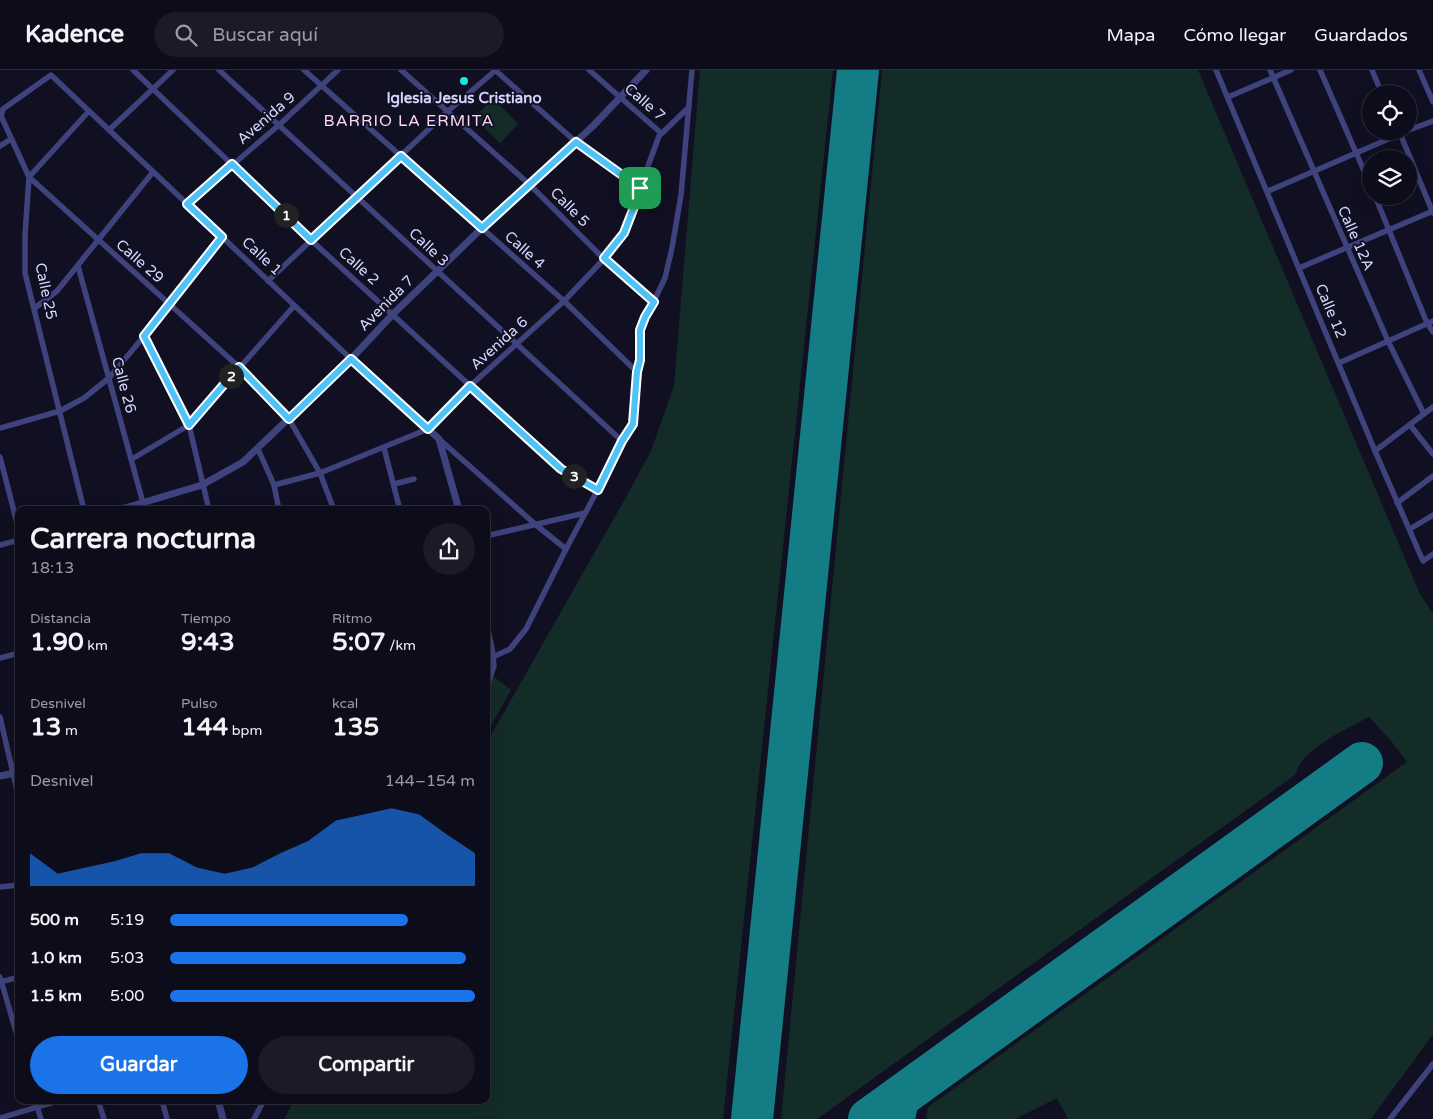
<!DOCTYPE html>
<html lang="es">
<meta charset="utf-8">
<style>
body{margin:0;font-family:"Varela Round",sans-serif;background:#1b1a27;color:#f1f3f6;height:100vh;display:flex;flex-direction:column;font-size:19px;white-space:nowrap}
*{box-sizing:border-box;margin:0}
p{font-size:16px;color:#9a9ba2}
.icon{flex:none;width:28px;height:28px;fill:none;stroke:currentColor;stroke-width:2;stroke-linecap:round;stroke-linejoin:round}
.map{position:relative;flex:1;overflow:hidden}
.panel{position:absolute;left:15px;top:436px;width:475px;height:598px;display:flex;flex-direction:column;background:#0d0c1a;border-radius:10px;box-shadow:0 5px 20px #0002,0 0 0 1px #2d2c39}
.panel>*{flex:none}
.fabs{position:absolute;left:1362px;top:15px;display:grid;gap:10px}
.fabs a{display:grid;place-items:center;width:55px;height:55px;border-radius:50%;background:#0d0c1a;box-shadow:0 5px 20px #0002,0 0 0 1px #2d2c39;font-size:25px}
.pin{position:absolute;display:grid;place-items:center;width:42px;height:42px;color:#fff;margin:-21px;border-radius:10px;box-shadow:0 2px 8px #0006}
.km{position:absolute;width:25px;height:25px;margin:-12px;border-radius:50%;background:#222;color:#fff;font-size:14px;line-height:25px;text-align:center}
.round{display:grid;place-items:center;flex:none;width:52px;height:52px;border-radius:26px;background:#1b1a27}
.summary{display:flex;align-items:center;justify-content:space-between;height:85px;padding:0 15px}
h1{font-size:28px;font-weight:800;line-height:38px}
.metrics{display:grid;grid-template-columns:repeat(3,1fr);gap:8px;height:85px;padding:5px 15px}
.metrics div{display:grid;align-content:center}
.metrics b{font-size:25px;font-weight:800}
.metrics small{font-size:14px;font-weight:400}
.metrics p{font-size:14px}
.chart{height:140px;padding:10px 15px}
.chart p{display:flex;justify-content:space-between}
.chart svg{width:100%;height:90px;margin-top:5px;fill:#1a73e8;opacity:.7}
.button{display:flex;gap:10px;margin-top:auto;padding:10px 15px}
.button a{flex:1;height:58px;border-radius:30px;background:#1a73e8;color:#fff;font-size:20px;font-weight:800;line-height:58px;text-align:center}
.button a+a{background:#1b1a27;color:#f1f3f6}
ul{padding:0 15px;list-style:none;font-size:16px}
li{display:grid;grid-template-columns:80px 60px 1fr;align-items:center;height:38px}
li i{height:12px;border-radius:6px;background:#1a73e8}
header{display:flex;align-items:center;gap:30px;box-sizing:border-box;height:70px;padding:0 25px;background:#0d0c1a;border-bottom:1px solid #2d2c39}
header strong{font-size:24px}
nav{display:flex;gap:28px;margin-inline-start:auto;font-size:18px}
.search{width:350px;height:45px;background:#1b1a27;display:flex;align-items:center;gap:12px;box-sizing:border-box;padding:0 18px;border-radius:28px;color:#9a9ba2;font-size:19px}
.map>svg:first-child{display:block}
</style>
<header>
<strong>Kadence</strong>
<div class="search"><svg class="icon" aria-label="search" viewBox="0 0 24 24"><circle cx="10" cy="10" r="6"/><path d="M15 15l6 6"/></svg>Buscar aquí</div>
<nav><a>Mapa</a><a>Cómo llegar</a><a>Guardados</a></nav>
</header>
<div class="map">
<svg width="1433" height="1049" viewBox="0 0 1433 1049">
<rect width="100%" height="100%" fill="#111022"/>
<g fill="#142c28">
<polygon points="700,0 833,0 723,1049 284,1049 294,1030 486,1030 486,674 625,429 651,381 674,316"/>
<path d="M882,0H1198L1420,524L1433,544V964L1371,1049H1068L1057,1028L1015,1049H926L928,1037L1407,692L1392,672L1369,647C1348,658 1318,672 1302,691C1299,695 1297,701 1295,705L817,1049H781Z"/>
<polygon points="493,28 518,54 500,73 474,48"/>
<polygon points="493,606 511,620 486,664 486,625"/>
</g>
<g fill="none" stroke-linecap="round" stroke-linejoin="round">
<g stroke="#137c84" stroke-width="18">
<path d="M884,1038C894,1037 900,1040 904,1049"/>
<polyline points="906,1049 913,1017"/>
</g>
<g stroke="#137c84" stroke-width="42">
<polyline points="752,1049 858,0"/>
<polyline points="869,1049 1362,693"/>
</g>
<g stroke="#3f437d" stroke-width="5.5">
<polyline points="133,0 311,170 561,399 598,420"/>
<polyline points="219,0 622,371"/>
<polyline points="304,0 564,231 637,302"/>
<polyline points="401,0 529,114 604,189 654,232"/>
<polyline points="495,0 576,72 640,118"/>
<polyline points="589,0 661,63"/>
<polyline points="1216,0 1375,381 1423,491 1433,484"/>
<polyline points="1270,0 1388,271 1424,344"/>
<polyline points="1320,0 1371,117"/>
<polyline points="1372,0 1382,24"/>
<polyline points="1419,0 1433,32"/>
<polyline points="1228,27 1291,0"/>
<polyline points="89,41 29,107 239,297 289,349 320,403 334,440"/>
<polyline points="109,60 173,0"/>
<polyline points="1409,60 1433,51"/>
<polyline points="1399,61 1433,143"/>
<polyline points="0,76 11,69"/>
<polyline points="1268,121 1407,61"/>
<polyline points="1375,126 1427,253 1433,262"/>
<polyline points="187,134 279,55 338,0"/>
<polyline points="78,196 145,440"/>
<polyline points="1299,198 1433,141"/>
<polyline points="268,211 448,41 496,0"/>
<polyline points="35,238 57,221 153,102"/>
<polyline points="144,266 189,355 209,440"/>
<polyline points="1339,293 1433,251"/>
<polyline points="1410,355 1433,384"/>
<polyline points="0,358 60,341 84,328 109,308 171,234 222,167"/>
<polyline points="439,369 536,455 566,479"/>
<polyline points="384,378 400,440"/>
<polyline points="258,379 274,415 279,440"/>
<polyline points="1375,381 1433,337"/>
<polyline points="0,387 19,461"/>
<polyline points="132,389 189,355 294,236"/>
<polyline points="394,414 414,409"/>
<polyline points="274,415 320,403 428,359 470,316 564,231 604,189 624,163 636,132 640,118 659,66 689,37"/>
<polyline points="1397,433 1433,406"/>
<polyline points="84,440 25,203 25,165 29,107 1,46 3,39 51,5 351,289"/>
<polyline points="1410,459 1433,445"/>
<polyline points="486,466 585,443"/>
<polyline points="0,475 19,470"/>
<polyline points="0,588 19,583"/>
<polyline points="486,620 494,596 493,587 510,579 526,559 566,479 633,354 637,302 640,290 640,260 665,208 672,178 681,125 692,0"/>
<polyline points="0,647 19,729"/>
<polyline points="0,817 19,815"/>
<polyline points="0,907 19,972"/>
<polyline points="0,912 19,907"/>
<polyline points="35,1030 41,1049"/>
<polyline points="98,1030 104,1049"/>
<polyline points="162,1030 167,1049"/>
<polyline points="0,1048 61,1030"/>
<polyline points="254,1049 264,1030"/>
<polyline points="1390,1049 1433,994"/>
</g>
<g stroke="#3f437d" stroke-width="7">
<polyline points="351,289 439,369 459,440"/>
<polyline points="118,440 202,415 243,392 351,289 393,244 482,158 593,56 646,0"/>
<polyline points="486,554 493,587 486,589"/>
<polyline points="0,706 19,702"/>
<polyline points="218,1030 223,1049"/>
</g>
</g>
<g fill="none" stroke-linecap="round" stroke-linejoin="round">
<g stroke="#fff" stroke-width="10">
<polygon id="route" points="576,72 640,118 636,132 624,163 604,188 654,232 645,247 640,260 640,290 637,302 633,354 622,371 598,420 561,399 470,316 428,359 351,289 289,349 239,297 189,355 144,266 222,167 187,134 232,94 311,170 401,86 482,158"/>
</g>
<use href="#route" stroke="#4fc3f7" stroke-width="6"/>
</g>
<circle fill="#15e7e7" stroke="#111022" stroke-width="2" cx="464" cy="11" r="5"/>
<g text-anchor="middle" dominant-baseline="central" stroke-width="4" stroke-linejoin="round" paint-order="stroke">
<g font-size="15" font-weight="bold" fill="#d6d5fb" stroke="#111022">
<text x="464" y="28">Iglesia Jesus Cristiano</text>
</g>
<g font-size="15" fill="#d6d5fb" stroke="#111022">
<text transform="translate(645 32) rotate(41)">Calle 7</text>
<text transform="translate(266 48) rotate(-41)">Avenida 9</text>
<text transform="translate(570 137) rotate(45)">Calle 5</text>
<text transform="translate(1356 168) rotate(66)">Calle 12A</text>
<text transform="translate(429 177) rotate(43)">Calle 3</text>
<text transform="translate(525 180) rotate(42)">Calle 4</text>
<text transform="translate(262 186) rotate(43)">Calle 1</text>
<text transform="translate(140 191) rotate(41)">Calle 29</text>
<text transform="translate(359 196) rotate(42)">Calle 2</text>
<text transform="translate(46 221) rotate(78)">Calle 25</text>
<text transform="translate(386 233) rotate(-45)">Avenida 7</text>
<text transform="translate(1331 241) rotate(67)">Calle 12</text>
<text transform="translate(499 273) rotate(-42)">Avenida 6</text>
<text transform="translate(124 315) rotate(75)">Calle 26</text>
</g>
<g font-size="16" letter-spacing="1" fill="#fbd7f2" stroke="#111022">
<text x="409" y="51">BARRIO LA ERMITA</text>
</g>
</g>
</svg>
<div class="fabs">
<a><svg class="icon" aria-label="locate" viewBox="0 0 24 24"><circle cx="12" cy="12" r="6"/><path d="M12 2v4M12 18v4M2 12h4M18 12h4"/></svg></a>
<a><svg class="icon" aria-label="layers" viewBox="0 0 24 24"><path d="M12 4l9 5-9 5-9-5zM3 14l9 5 9-5"/></svg></a>
</div>
<div class="pin" style="left:640px;top:118px;background:#1e9e55"><svg class="icon" aria-label="arrive" viewBox="0 0 24 24"><path d="M6 21V4h12l-3 4 3 4H6"/></svg></div>
<b class="km" style="left:286px;top:145px">1</b>
<b class="km" style="left:231px;top:306px">2</b>
<b class="km" style="left:574px;top:406px">3</b>
<section class="panel">
<div class="summary"><div><h1>Carrera nocturna</h1><p>18:13</p></div><a class="round"><svg class="icon" aria-label="share" viewBox="0 0 24 24"><path d="M12 15V3M7 8l5-5 5 5M5 13v7h14v-7"/></svg></a></div>
<div class="metrics">
<div><p>Distancia</p><b>1.90<small> km</small></b></div>
<div><p>Tiempo</p><b>9:43</b></div>
<div><p>Ritmo</p><b>5:07<small> /km</small></b></div>
</div>
<div class="metrics">
<div><p>Desnivel</p><b>13<small> m</small></b></div>
<div><p>Pulso</p><b>144<small> bpm</small></b></div>
<div><p>kcal</p><b>135</b></div>
</div>
<div class="chart"><p><span>Desnivel</span>144–154 m</p>
<svg viewBox="0 0 160 44" preserveAspectRatio="none"><path d="M0 44V28L10 38L20 35L30 32L40 28L50 28L60 35L70 38L80 35L90 28L100 22L110 12L120 9L130 6L140 9L150 19L160 28V44z"/></svg>
</div>
<ul>
<li><b>500 m</b>5:19<i style="width:78%"></i></li>
<li><b>1.0 km</b>5:03<i style="width:97%"></i></li>
<li><b>1.5 km</b>5:00<i style="width:100%"></i></li>
</ul>
<div class="button"><a>Guardar</a><a>Compartir</a></div>
</section>
</div>
